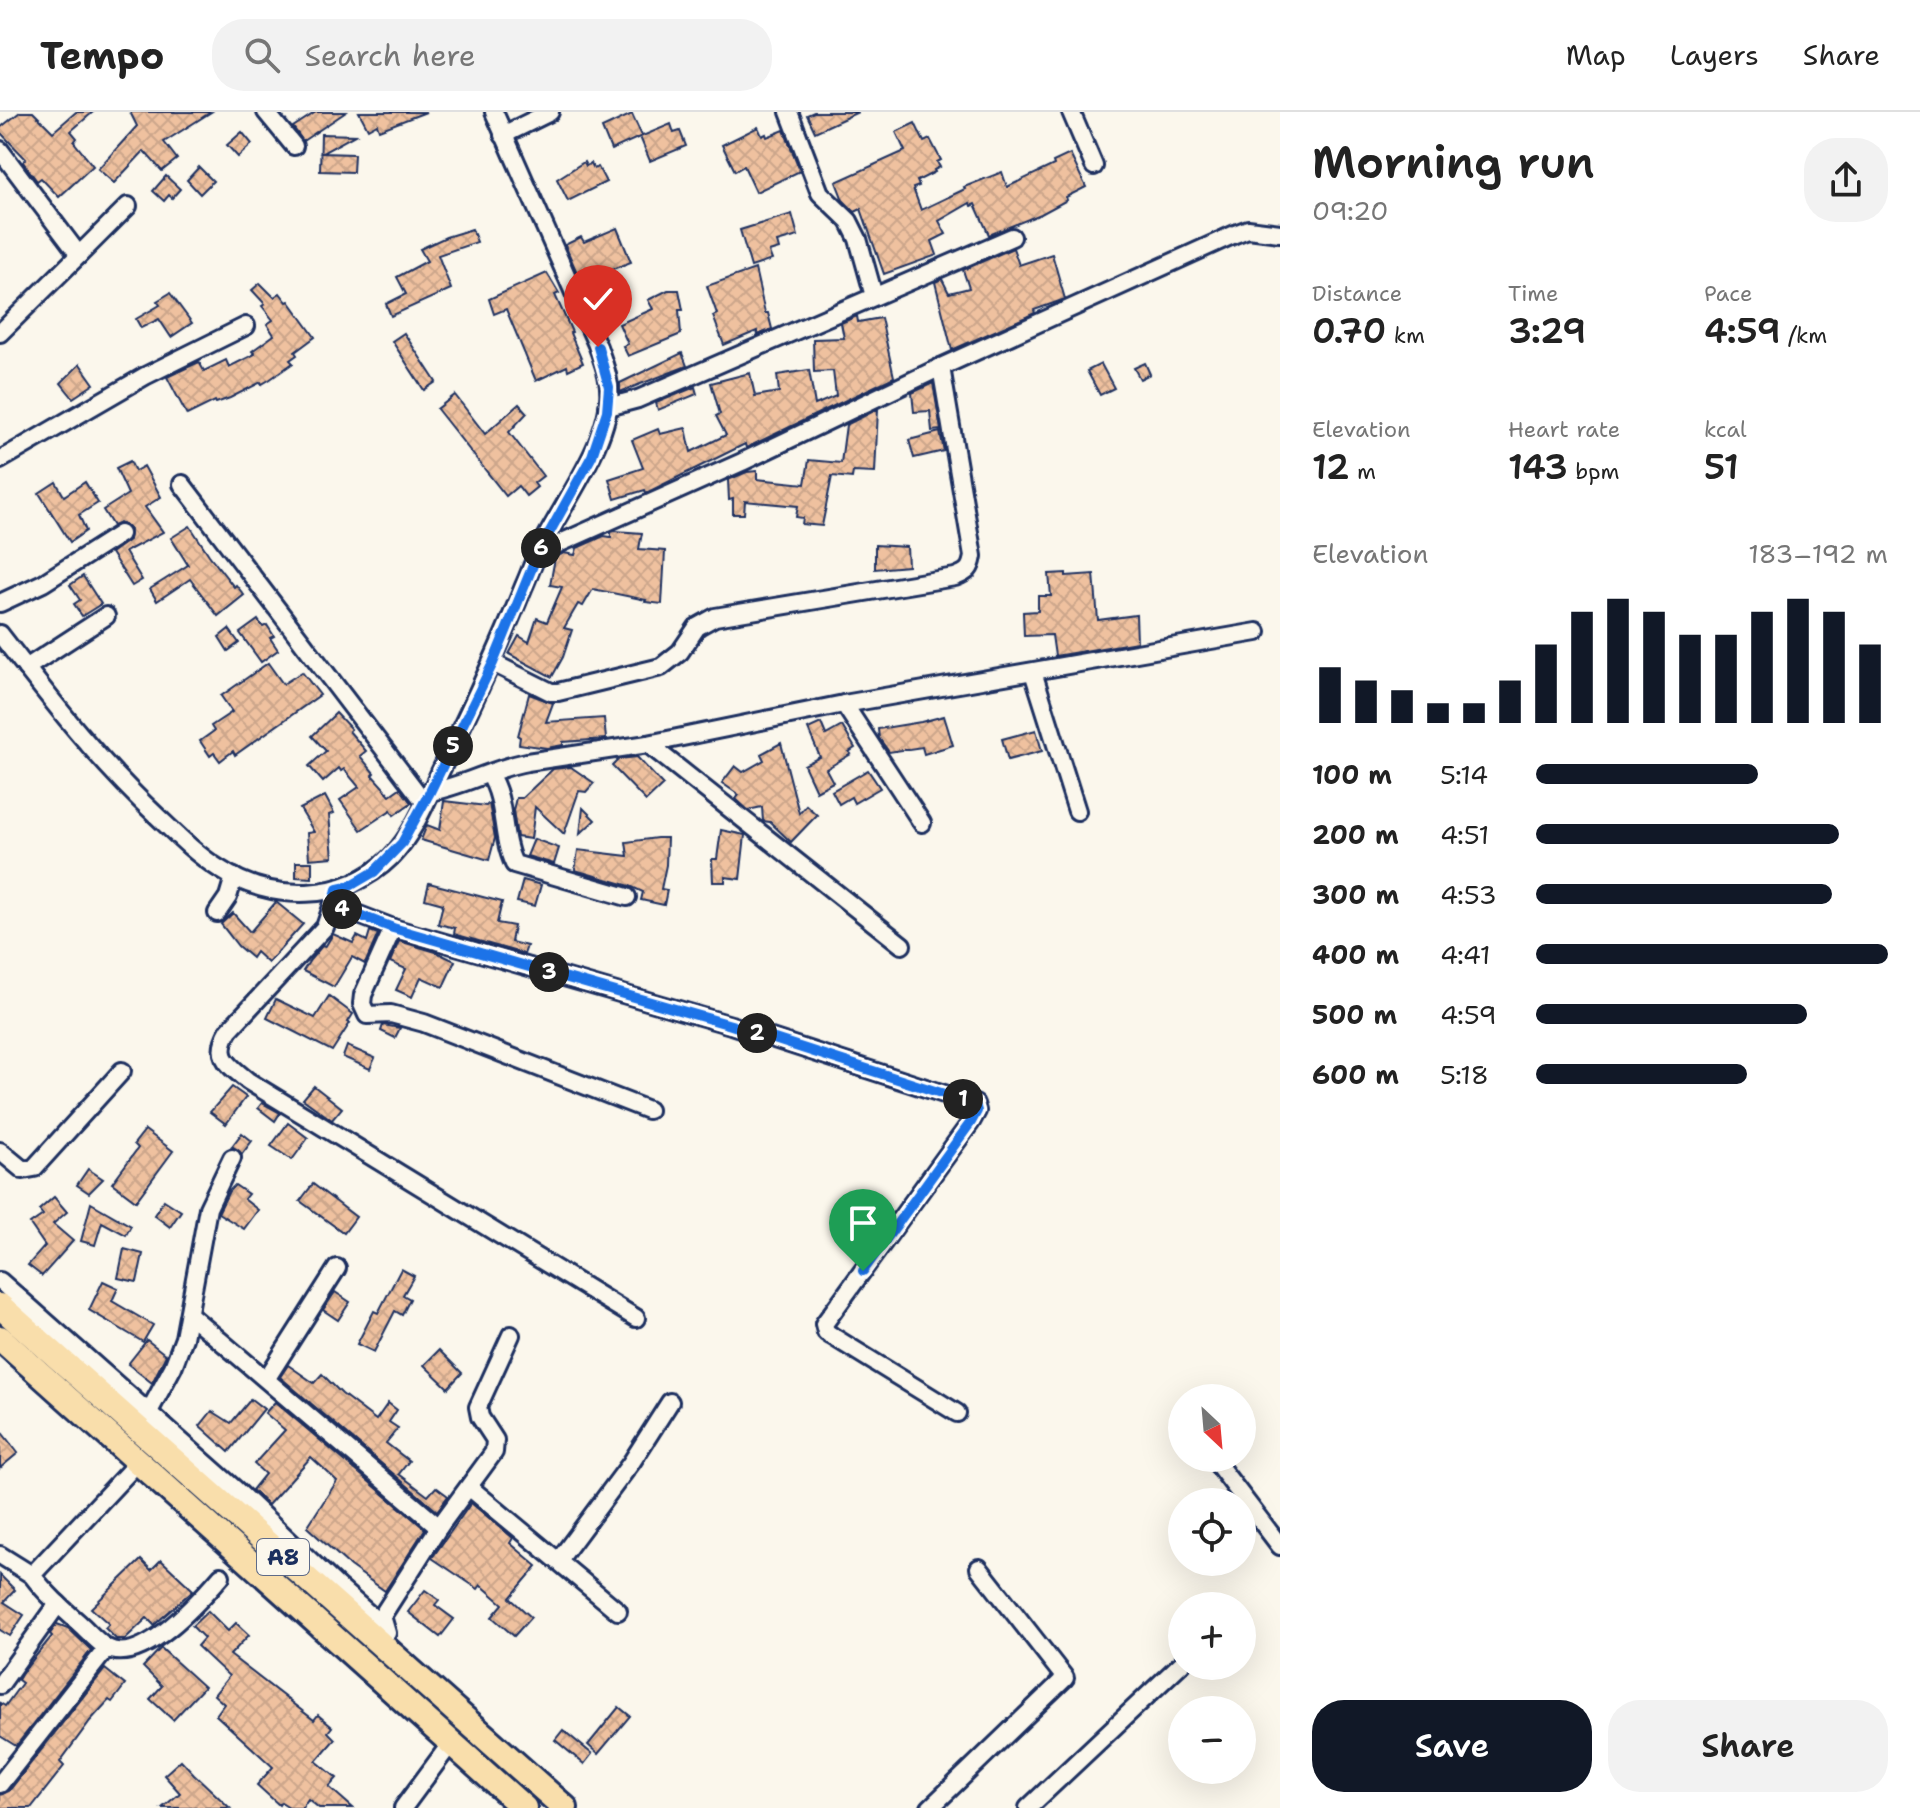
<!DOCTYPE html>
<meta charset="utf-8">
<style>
body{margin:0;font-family:"Shantell Sans",sans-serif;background:#f2f2f2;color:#222;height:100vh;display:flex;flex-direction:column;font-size:30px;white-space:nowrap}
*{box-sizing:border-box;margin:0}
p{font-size:26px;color:#767676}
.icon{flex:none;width:44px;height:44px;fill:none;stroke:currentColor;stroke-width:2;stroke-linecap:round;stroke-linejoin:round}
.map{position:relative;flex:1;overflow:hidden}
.drawer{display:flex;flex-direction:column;background:#fff;width:640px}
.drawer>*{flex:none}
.needle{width:52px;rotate:154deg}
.tools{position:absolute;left:1168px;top:1272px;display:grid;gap:16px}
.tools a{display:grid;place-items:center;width:88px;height:88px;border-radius:50%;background:#fff;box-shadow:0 8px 32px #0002;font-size:40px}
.pin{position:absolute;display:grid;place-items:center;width:68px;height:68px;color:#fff;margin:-82px -34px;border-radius:50% 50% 50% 0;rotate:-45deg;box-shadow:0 0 8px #0007}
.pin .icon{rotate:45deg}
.km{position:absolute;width:40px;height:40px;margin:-20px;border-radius:50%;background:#222;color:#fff;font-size:22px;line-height:40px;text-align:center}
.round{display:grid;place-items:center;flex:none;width:84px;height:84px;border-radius:32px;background:#f2f2f2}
.headline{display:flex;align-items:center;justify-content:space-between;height:136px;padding:0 32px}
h1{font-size:44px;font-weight:600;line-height:60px}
.metrics{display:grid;grid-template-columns:repeat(3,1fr);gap:12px;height:136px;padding:8px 32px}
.metrics div{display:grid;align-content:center}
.metrics b{font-size:34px;font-weight:600}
.metrics small{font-size:22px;font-weight:400}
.metrics p{font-size:22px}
.chart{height:224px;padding:16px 32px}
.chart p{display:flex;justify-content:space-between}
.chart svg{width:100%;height:144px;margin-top:8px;stroke:#111827;stroke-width:6}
.primary-button{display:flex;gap:16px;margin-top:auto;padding:16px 32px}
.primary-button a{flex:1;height:92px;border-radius:32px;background:#111827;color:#fff;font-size:32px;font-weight:600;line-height:92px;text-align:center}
.primary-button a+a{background:#f2f2f2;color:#222}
ul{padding:0 32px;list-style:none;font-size:26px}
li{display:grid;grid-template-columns:128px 96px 1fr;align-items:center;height:60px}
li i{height:20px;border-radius:10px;background:#111827}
header{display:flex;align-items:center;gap:48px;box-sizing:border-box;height:112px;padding:0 40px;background:#fff;border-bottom:2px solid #e0e0e0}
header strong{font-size:38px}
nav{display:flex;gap:44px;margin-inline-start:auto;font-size:28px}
.search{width:560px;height:72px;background:#f2f2f2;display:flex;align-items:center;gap:20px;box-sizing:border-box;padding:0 28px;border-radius:32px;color:#767676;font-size:30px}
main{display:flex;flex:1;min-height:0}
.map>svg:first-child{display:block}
</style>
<header>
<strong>Tempo</strong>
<div class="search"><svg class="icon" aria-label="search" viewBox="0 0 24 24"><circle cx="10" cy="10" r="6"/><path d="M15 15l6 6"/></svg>Search here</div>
<nav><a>Map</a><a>Layers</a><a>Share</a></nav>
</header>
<main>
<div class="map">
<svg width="1280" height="1696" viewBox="0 0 1280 1696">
<defs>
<pattern id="building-cross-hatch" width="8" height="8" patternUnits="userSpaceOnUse" patternTransform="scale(2)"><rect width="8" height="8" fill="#efc19f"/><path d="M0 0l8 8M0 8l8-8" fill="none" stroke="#cca68b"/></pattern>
</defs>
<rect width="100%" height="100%" fill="#fbf7ec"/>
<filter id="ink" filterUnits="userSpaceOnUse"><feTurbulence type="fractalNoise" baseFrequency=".0125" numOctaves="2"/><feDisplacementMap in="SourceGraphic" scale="16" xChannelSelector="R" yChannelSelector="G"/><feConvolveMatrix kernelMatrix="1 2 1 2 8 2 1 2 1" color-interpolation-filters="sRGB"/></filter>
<g filter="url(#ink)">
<g fill="url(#building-cross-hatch)" stroke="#1b2f5e" stroke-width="2">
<polygon points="20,0 33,0 53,20 76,0 93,0 71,19 77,26 74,30 93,54 59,85 41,66 37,69 23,50 26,47 0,20 0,16"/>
<polygon points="130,0 211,0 164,30 177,47 162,59 144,39 114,71 98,57 137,14"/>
<polygon points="316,0 346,0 303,29 293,15"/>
<polygon points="359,0 426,0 379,18 377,12 368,17"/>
<polygon points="814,0 858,0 815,20 807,3"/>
<polygon points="632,2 642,24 611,38 602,16"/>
<polygon points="915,11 924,30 930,27 941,48 937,50 940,55 934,58 935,60 917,69 919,74 913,76 921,98 965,77 964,75 1002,60 1007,75 1054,53 1053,50 1070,42 1086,75 1066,85 1067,88 1041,102 989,123 975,92 971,94 970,91 939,109 946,122 932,129 937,143 884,162 861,97 855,100 843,88 836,70 905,39 896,20"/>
<polygon points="671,12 674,21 680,19 686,34 650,49 640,25"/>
<polygon points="758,15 762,24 766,22 767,25 784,18 800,59 756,80 744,54 735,59 722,33"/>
<polygon points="242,20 252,32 238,45 227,33"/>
<polygon points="321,22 355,23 322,41 354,42 353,60 320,59"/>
<polygon points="584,50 586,54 591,51 594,57 598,55 606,70 568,89 557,67"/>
<polygon points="199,55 213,69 200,82 187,68"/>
<polygon points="166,64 180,77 172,86 169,83 164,89 153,79"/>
<polygon points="792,102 798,124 777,130 779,137 769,140 772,148 751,155 740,118"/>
<polygon points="617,116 631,150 600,162 608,176 605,181 607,185 591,193 565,133 581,125 584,130"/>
<polygon points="472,117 477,130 438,143 451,177 391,204 386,192 406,182 397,165 427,149 420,137 446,125"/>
<polygon points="1013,136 1019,153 1052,142 1065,187 1034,198 1035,201 952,238 935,170 942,167 949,181 969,176 963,158"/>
<polygon points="755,157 765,201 768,201 772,217 758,223 757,219 724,233 713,204 717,202 707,174"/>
<polygon points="547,161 559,181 555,183 572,220 570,221 583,251 568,258 567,254 536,269 506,197 494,202 489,187"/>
<polygon points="260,171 274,185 280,181 287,190 289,189 315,225 295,240 297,243 290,248 293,251 269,268 262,272 261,270 230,286 216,291 215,289 187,303 167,265 199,250 204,259 226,248 229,255 255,242 252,239 274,223 267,212 273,208 262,194 265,192 252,178"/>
<polygon points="668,178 679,178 683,198 679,198 681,222 628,244 623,234 628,232 619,212 653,197 648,188"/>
<polygon points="170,181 192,211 171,225 159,207 141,216 136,207 160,193 157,189"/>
<polygon points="857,204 858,210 881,206 894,265 746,336 745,332 646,381 645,378 615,387 609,367 643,356 632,328 658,317 660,322 686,316 691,340 726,323 716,304 720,302 711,271 750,261 755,284 779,280 777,263 809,258 815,293 836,284 833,259 814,260 813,227 844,226 841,211"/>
<polygon points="404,221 436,270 424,278 392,229"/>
<polygon points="682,241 687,254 620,280 620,271"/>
<polygon points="1145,251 1150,262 1140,267 1134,256"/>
<polygon points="80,252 94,272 73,286 61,271"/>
<polygon points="1101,252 1114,276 1100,283 1087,259"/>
<polygon points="933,271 941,318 932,319 930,299 914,300 912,281"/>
<polygon points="695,275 697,282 658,298 656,291"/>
<polygon points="455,283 485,322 519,292 527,301 509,320 543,364 534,371 537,375 526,384 518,374 506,384 437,297"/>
<polygon points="878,297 875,361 853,360 852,366 832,364 822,414 802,412 803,406 796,405 798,394 745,389 744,402 733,402 733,387 729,388 728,368 747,360 757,359 757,367 805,372 809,348 841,351 846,313"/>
<polygon points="940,320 944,339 914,346 909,328"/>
<polygon points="130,349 135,359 144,354 161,385 145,395 163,420 125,440 142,468 132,474 111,441 129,428 130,417 120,411 113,414 103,398 128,382 116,356"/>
<polygon points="56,370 64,384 85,370 98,391 79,403 86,419 70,430 39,381"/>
<polygon points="190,414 209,443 234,475 236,473 244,483 218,504 190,467 157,489 150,477 188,453 171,426"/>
<polygon points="615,419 642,421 639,437 665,439 662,492 645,490 646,488 593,477 583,494 578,492 564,516 572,518 563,545 552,565 509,542 519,524 529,530 537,506 547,510 562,475 550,473 555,446 564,441 575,443 577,436 604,424 611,425 611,420"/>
<polygon points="875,433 907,435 908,454 875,457"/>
<polygon points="1066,461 1066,464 1094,462 1098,508 1136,503 1137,530 1055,544 1052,523 1024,524 1023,500 1038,499 1038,484 1051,484 1049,462"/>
<polygon points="83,464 101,492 82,504 74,492 80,488 70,473"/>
<polygon points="258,508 263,515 267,513 274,524 270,526 278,538 261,550 240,521"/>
<polygon points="229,517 239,531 228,539 219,525"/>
<polygon points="268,551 283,572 302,560 320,583 235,643 233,639 220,649 214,641 210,644 200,629 214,619 211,614 232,600 221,584"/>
<polygon points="529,582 553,591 546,610 604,606 606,627 563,630 563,633 547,636 519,632 520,625 518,624"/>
<polygon points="336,601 351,617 349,619 366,639 360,644 374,661 372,663 390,683 400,676 411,691 394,703 391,698 361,718 340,688 359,675 344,657 341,659 339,656 323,670 309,654 326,639 312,624"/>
<polygon points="944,604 953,633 924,642 922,635 889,640 879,626 878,617 921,610"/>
<polygon points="821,611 826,623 842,614 855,636 849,640 851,642 826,657 833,670 816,679 804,653 820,645 808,617"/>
<polygon points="1036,618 1042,639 1008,648 1002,627"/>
<polygon points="781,631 799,701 806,693 817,703 791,730 770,710 763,709 762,695 748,698 736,687 739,683 722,671 735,654 743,660 764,648 761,642"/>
<polygon points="637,645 663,673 646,689 612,654 619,647"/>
<polygon points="571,655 594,671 586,680 579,679 564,722 535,695 531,727 517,725 513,698 516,686 522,686 553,657"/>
<polygon points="868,658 880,676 854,691 851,685 839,692 832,679"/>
<polygon points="325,684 334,701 329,703 333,745 309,747 307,721 314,720 300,697"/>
<polygon points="444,689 486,694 489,691 495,726 489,748 421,728 427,713 440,718"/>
<polygon points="583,696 595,708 580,722"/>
<polygon points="721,718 745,723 740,767 725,765 725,770 713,770 712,747 717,747"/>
<polygon points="657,726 667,726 666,753 661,777 667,778 664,793 641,788 643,780 630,774 575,758 578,738 628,744 626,730"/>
<polygon points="534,727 559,736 554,752 527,744"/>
<polygon points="296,750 312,750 312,766 296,765"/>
<polygon points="523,768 541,773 535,794 517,790"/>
<polygon points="429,771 502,790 497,811 514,814 511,830 527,834 524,842 454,822 455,816 438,812 443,792 425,787"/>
<polygon points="276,790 303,812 268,851 256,840 252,846 238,834 221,812 233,801 250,820"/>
<polygon points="370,819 378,822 365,852 352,845 334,875 303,859 310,848 322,834 325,835 333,822 353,831 357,824 367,829"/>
<polygon points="399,829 436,840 455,849 443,875 421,865 412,885 396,878 406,857 390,850"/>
<polygon points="329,884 353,902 348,910 350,911 332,939 267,906 276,887 315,906"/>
<polygon points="383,913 400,916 395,926 381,919"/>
<polygon points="347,934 375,946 370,957 343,945"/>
<polygon points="314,974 342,996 332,1008 303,987"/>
<polygon points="232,975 246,985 226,1012 210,1000"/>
<polygon points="262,991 280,1001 275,1009 258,996"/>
<polygon points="288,1011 308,1026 292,1048 271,1034"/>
<polygon points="145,1018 173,1039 136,1089 112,1071 138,1036 134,1032"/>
<polygon points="242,1021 252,1029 242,1042 232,1034"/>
<polygon points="88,1057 103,1067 89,1081 77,1073"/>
<polygon points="313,1072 356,1105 344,1121 300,1089"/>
<polygon points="235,1073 248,1082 244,1087 258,1098 244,1117 218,1101 229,1079"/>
<polygon points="54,1085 67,1100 53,1112 73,1129 42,1164 28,1153 45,1134 30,1112 43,1103 39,1098"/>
<polygon points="164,1088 181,1099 170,1115 154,1103"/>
<polygon points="91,1091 131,1114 126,1123 102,1110 95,1133 81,1129"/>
<polygon points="124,1137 143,1142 137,1170 118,1166"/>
<polygon points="401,1157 414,1164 403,1183 410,1187 402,1203 395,1199 374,1240 357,1232 374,1199 378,1201"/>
<polygon points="103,1169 118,1176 112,1189 153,1213 143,1230 89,1198"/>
<polygon points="335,1180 350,1190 338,1208 323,1198"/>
<polygon points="147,1228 166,1243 152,1271 128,1252"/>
<polygon points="439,1238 462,1261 448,1276 424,1253"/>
<polygon points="288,1253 314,1271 322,1262 342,1282 376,1308 388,1291 397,1298 389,1310 398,1316 386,1331 409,1349 399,1362 428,1384 436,1375 448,1384 437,1399 280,1265"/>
<polygon points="251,1287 264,1297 229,1340 200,1314 212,1299 231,1311"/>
<polygon points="275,1290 425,1417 385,1479 350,1454 307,1415 337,1369 311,1345 268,1393 252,1378 265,1362 254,1352 285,1318 265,1301"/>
<polygon points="0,1318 18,1341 0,1356"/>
<polygon points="471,1391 513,1426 510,1431 537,1454 510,1486 531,1505 514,1524 492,1505 503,1492 481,1473 478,1477 432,1446"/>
<polygon points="141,1448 151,1458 161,1448 193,1478 154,1513 147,1506 125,1527 116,1527 105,1516 109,1512 91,1496"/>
<polygon points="0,1463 15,1478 4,1490 24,1503 10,1524 0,1518"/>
<polygon points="425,1478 439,1488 435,1493 454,1507 440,1525 408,1500"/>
<polygon points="208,1499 228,1519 236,1511 249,1523 230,1543 314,1608 318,1603 332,1615 328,1620 335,1627 316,1649 337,1666 329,1675 353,1696 319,1696 308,1687 302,1696 291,1696 281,1690 279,1693 257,1673 273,1655 216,1603 224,1592 214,1583 229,1564 197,1534 204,1526 192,1514"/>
<polygon points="57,1512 68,1516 91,1538 16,1634 0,1624 0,1591 5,1594 22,1571 18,1568 22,1561 52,1524 50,1522"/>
<polygon points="161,1536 204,1575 173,1608 150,1587 162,1574 143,1555"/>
<polygon points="105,1557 125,1573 112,1590 109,1588 90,1609 60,1650 64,1654 31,1696 0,1696 0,1683 9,1679"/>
<polygon points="619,1595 630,1604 598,1642 588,1633"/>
<polygon points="563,1618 592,1642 584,1652 555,1628"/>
<polygon points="181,1648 194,1662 230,1696 162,1696 180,1681 164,1663"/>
</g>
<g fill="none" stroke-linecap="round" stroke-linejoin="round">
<g stroke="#1b2f5e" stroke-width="22">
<g id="minor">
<polyline points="266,0 294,34"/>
<polyline points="789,0 820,81 849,109 858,127 874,184"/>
<polyline points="1071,0 1094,54"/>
<polyline points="503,23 550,0"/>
<polyline points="0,38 79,143 0,221"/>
<polyline points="79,143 128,94"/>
<polyline points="608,295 638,287 1012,125"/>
<polyline points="0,348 145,264 246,214"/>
<polyline points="182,372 425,691"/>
<polyline points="538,441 742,350 941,255 1235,122 1248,117 1280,121"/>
<polyline points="0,491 43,471 120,422"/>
<path d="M0,522C52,589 96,647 158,705C177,723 196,742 218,756C271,791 345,791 391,745C414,722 428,685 442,656C471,596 499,536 524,474C529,463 533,451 538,441C559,397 606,336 609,288C611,269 604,252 598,235L494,0"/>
<path d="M493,551L551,580H558L661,555L680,540L697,515L715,505L955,465C968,460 971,457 973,444L941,255"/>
<polyline points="26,556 106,504"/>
<polyline points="1033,560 1077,699"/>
<polyline points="844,592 922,711"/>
<polyline points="648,632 902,833"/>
<path d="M489,662C507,689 500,723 514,752L627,785"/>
<path d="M430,680C464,674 493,656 527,650L648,632L844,592L1257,520"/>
<path d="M335,786L325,815L229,918C213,945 229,953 248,969L636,1206"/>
<polyline points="333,793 393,816 731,913 975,992 977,999 971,1010 824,1212 826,1220 832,1224 957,1301"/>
<polyline points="217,801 228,785 234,765"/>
<polyline points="393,816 363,883 362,892 367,903 391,902 424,911 648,998"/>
<polyline points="0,1039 23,1058 34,1056 122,959"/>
<polyline points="0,1169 236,1378 336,1473 385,1516"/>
<polyline points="189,1202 439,1415"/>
<polyline points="267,1266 337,1156"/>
<polyline points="143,1311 173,1255 184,1226 208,1096 232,1046"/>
<polyline points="1213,1346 1280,1434"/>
<path d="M138,1350L32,1463C45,1481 62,1496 79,1511C88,1519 97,1530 107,1536C142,1555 201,1487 221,1464"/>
<polyline points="469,1375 618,1499"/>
<polyline points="0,1443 32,1463"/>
<polyline points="559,1448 631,1351 670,1290"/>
<polyline points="387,1521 382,1504 439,1415 494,1340 495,1328 480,1305 478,1295 511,1223"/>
<polyline points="0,1573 58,1492"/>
<polyline points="0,1672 107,1536"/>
<polyline points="403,1696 451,1631"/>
<polyline points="930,1696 1065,1566 979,1456"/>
<polyline points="1028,1696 1182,1551"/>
</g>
</g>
<g stroke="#1b2f5e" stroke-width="30">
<g id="highway">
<polyline points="0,1194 565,1696"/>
<polyline points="0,1226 524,1696"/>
</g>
</g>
<use href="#minor" stroke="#fbf7ec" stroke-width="16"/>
<use href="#highway" stroke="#f9deab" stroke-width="24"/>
</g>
</g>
<g fill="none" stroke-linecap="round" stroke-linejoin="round" filter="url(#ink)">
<g stroke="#fff" stroke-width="16">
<polyline id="route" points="598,235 609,275 607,299 592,344 538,441 493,551 430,680 402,731 374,760 350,774 337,777 333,793 393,816 731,913 975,992 977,999 971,1010 863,1159"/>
</g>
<use href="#route" stroke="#1a73e8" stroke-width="10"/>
</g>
<g text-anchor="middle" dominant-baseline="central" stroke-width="8" stroke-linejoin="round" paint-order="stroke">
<rect fill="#fbf7ec" stroke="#5e6b89" stroke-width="2" x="257" y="1427" width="52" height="36" rx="6"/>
<g font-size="22" font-weight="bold" fill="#1b2f5e">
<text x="283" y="1445">A8</text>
</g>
</g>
</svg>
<div class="tools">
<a><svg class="needle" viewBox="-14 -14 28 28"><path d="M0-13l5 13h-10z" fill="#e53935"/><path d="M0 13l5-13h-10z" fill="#767676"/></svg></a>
<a><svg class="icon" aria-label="locate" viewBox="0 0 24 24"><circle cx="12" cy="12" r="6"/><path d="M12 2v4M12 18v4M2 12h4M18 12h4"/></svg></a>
<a>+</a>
<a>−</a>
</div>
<div class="pin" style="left:863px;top:1159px;background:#1e9e55"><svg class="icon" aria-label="arrive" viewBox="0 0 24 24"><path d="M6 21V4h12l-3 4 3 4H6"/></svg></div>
<div class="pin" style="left:598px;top:235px;background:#d93025"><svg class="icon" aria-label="check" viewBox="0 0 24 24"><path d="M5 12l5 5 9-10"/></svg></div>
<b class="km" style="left:963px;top:987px">1</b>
<b class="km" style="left:757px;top:921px">2</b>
<b class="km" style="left:549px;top:860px">3</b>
<b class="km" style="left:342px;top:797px">4</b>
<b class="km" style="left:453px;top:634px">5</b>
<b class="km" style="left:541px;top:436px">6</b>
</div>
<section class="drawer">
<div class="headline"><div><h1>Morning run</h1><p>09:20</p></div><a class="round"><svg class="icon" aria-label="share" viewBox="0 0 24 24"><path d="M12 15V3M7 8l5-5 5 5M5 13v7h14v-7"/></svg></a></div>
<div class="metrics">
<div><p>Distance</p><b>0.70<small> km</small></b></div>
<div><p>Time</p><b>3:29</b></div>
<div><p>Pace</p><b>4:59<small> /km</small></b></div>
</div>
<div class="metrics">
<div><p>Elevation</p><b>12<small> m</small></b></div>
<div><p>Heart rate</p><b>143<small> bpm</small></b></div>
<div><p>kcal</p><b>51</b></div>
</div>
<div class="chart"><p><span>Elevation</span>183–192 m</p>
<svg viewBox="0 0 160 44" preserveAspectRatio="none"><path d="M5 44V27M15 44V31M25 44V34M35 44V38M45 44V38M55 44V31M65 44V20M75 44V10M85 44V6M95 44V10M105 44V17M115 44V17M125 44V10M135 44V6M145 44V10M155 44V20"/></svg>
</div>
<ul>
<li><b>100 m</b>5:14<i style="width:63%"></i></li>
<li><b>200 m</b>4:51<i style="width:86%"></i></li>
<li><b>300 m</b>4:53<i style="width:84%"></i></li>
<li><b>400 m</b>4:41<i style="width:100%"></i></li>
<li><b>500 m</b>4:59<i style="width:77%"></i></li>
<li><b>600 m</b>5:18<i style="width:60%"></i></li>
</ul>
<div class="primary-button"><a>Save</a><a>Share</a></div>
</section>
</main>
